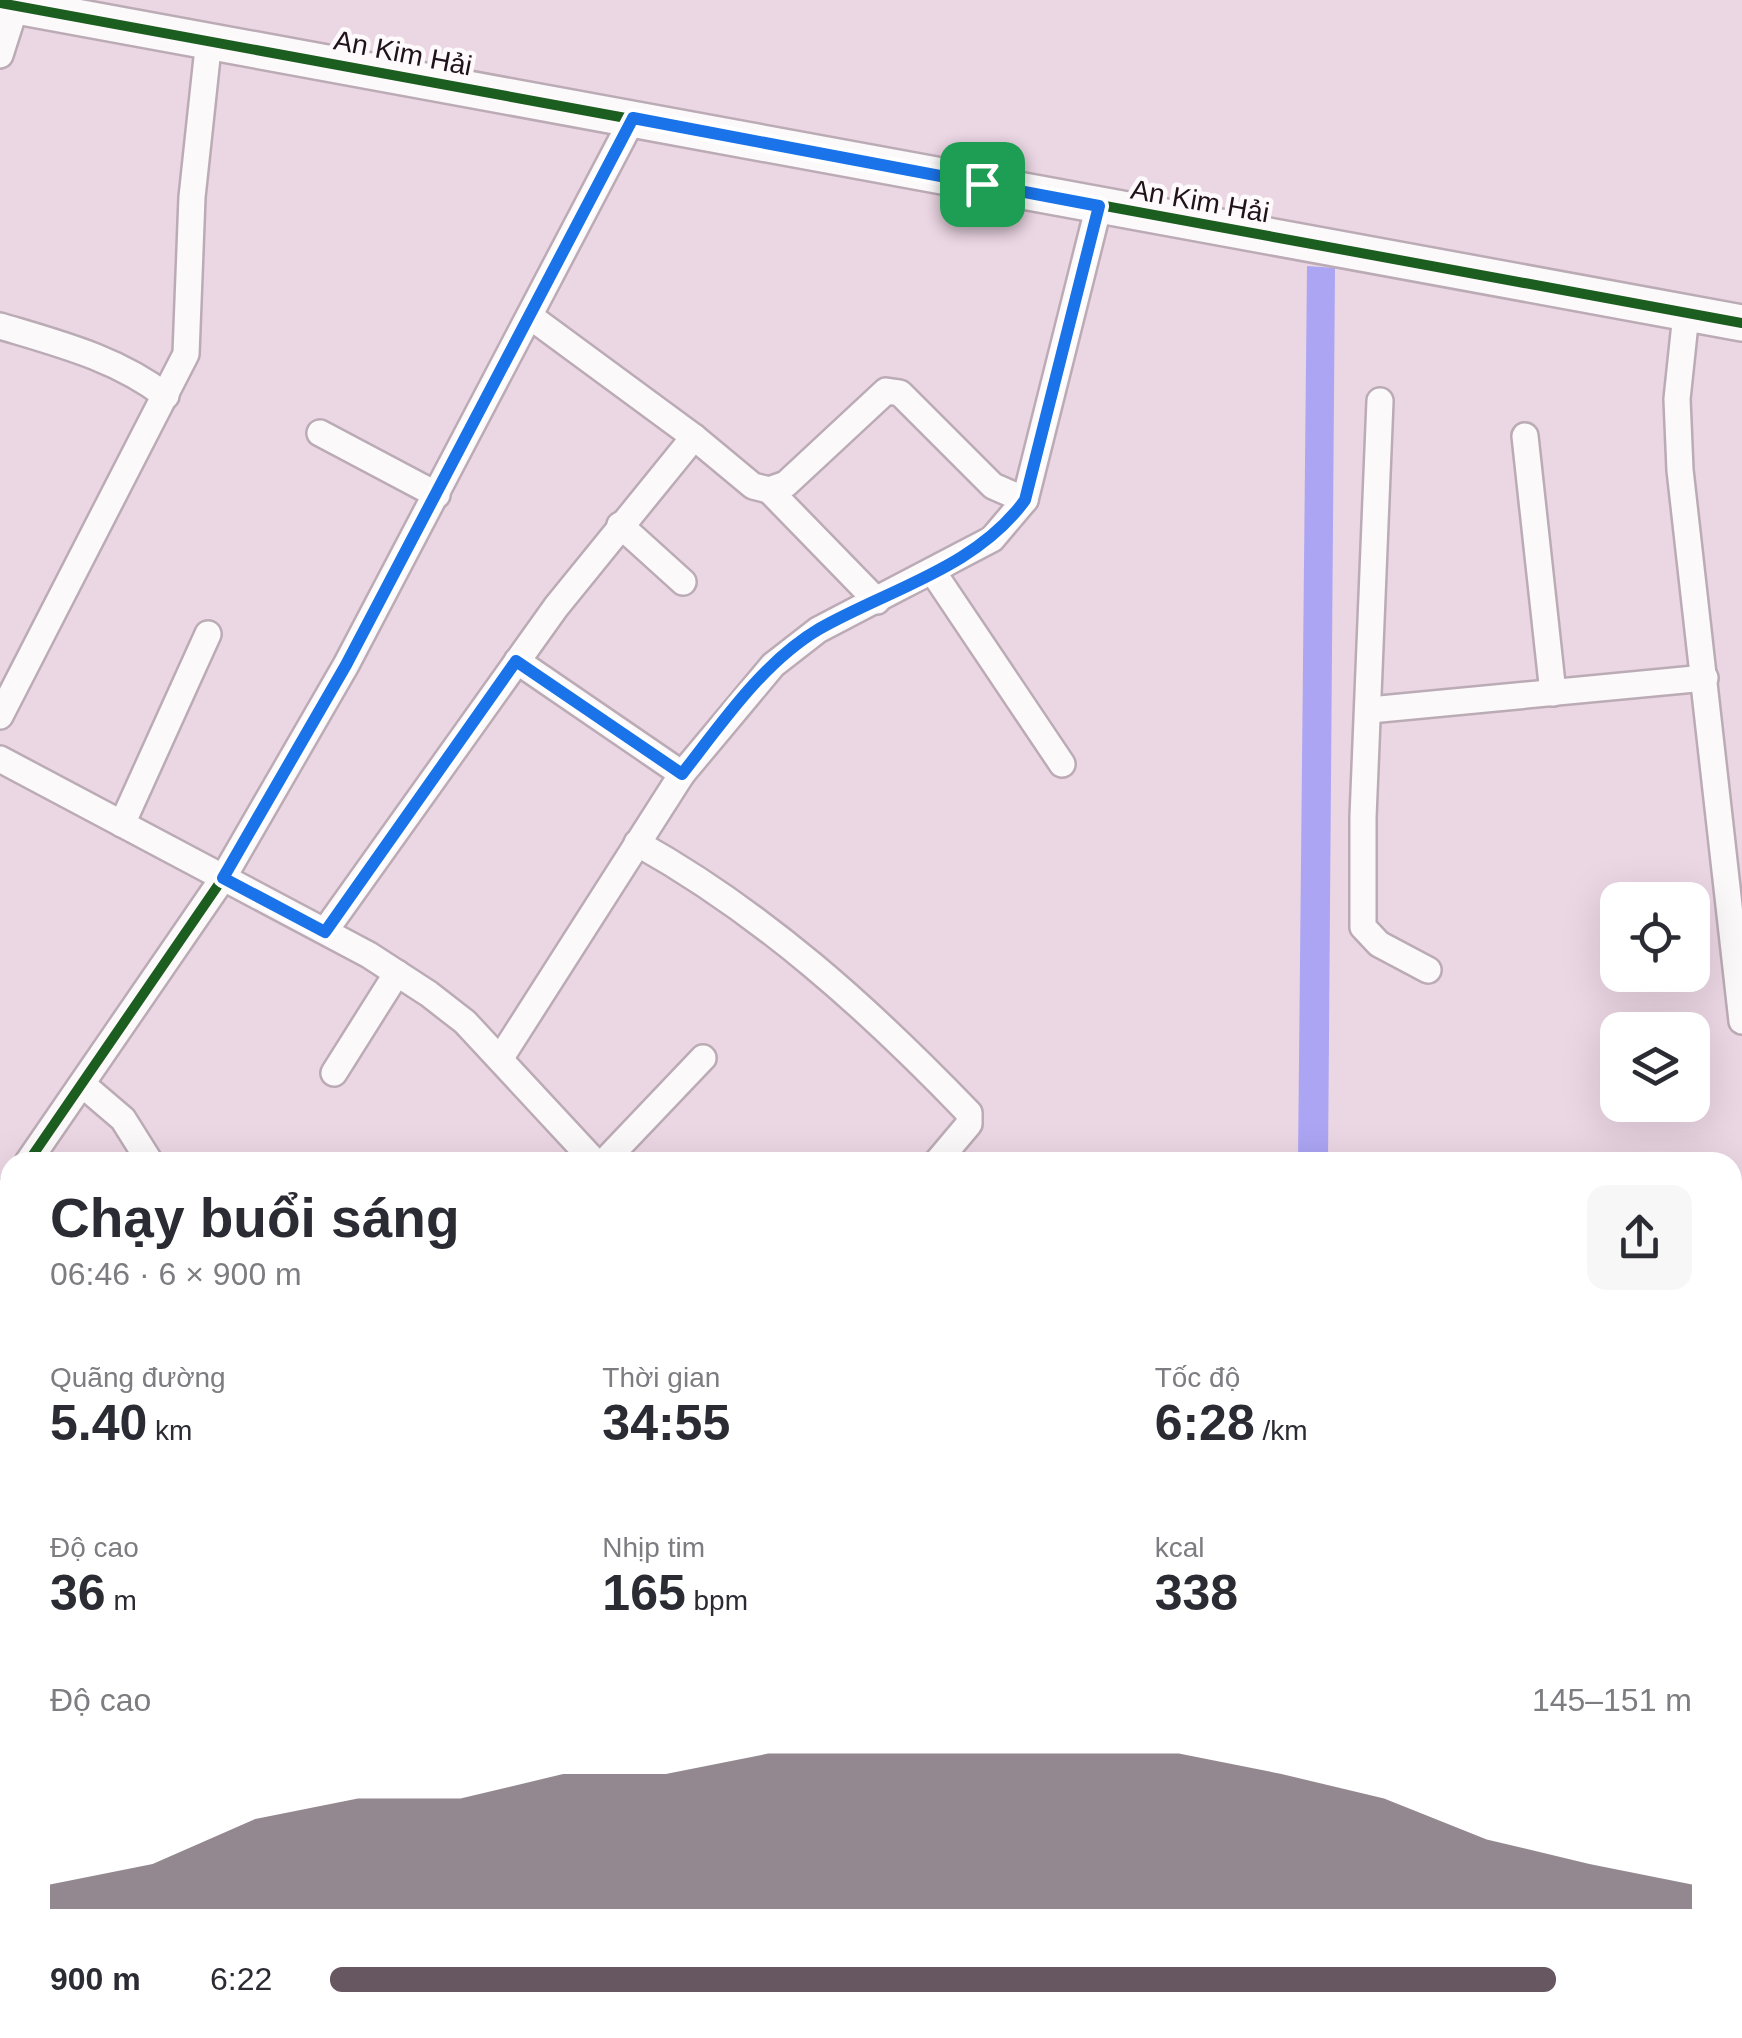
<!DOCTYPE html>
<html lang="vi">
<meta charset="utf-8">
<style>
body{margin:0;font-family:Helvetica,sans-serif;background:#f7f7f7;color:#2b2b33;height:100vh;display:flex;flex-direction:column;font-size:38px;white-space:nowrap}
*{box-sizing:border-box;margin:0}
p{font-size:32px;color:#7c7c81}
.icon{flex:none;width:55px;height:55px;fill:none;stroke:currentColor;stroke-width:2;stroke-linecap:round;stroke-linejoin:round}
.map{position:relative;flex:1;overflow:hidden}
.details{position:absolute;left:0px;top:1152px;width:1742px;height:888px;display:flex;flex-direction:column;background:#fff;border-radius:30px 30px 0 0;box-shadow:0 10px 40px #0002}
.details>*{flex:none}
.controls{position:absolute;left:1600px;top:882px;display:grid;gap:20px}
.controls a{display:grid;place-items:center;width:110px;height:110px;border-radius:20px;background:#fff;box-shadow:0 10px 40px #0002;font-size:50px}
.pin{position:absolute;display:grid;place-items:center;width:85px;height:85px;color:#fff;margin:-42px;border-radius:20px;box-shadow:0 5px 15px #0006}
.round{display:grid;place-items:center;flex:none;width:105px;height:105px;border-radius:20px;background:#f7f7f7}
.head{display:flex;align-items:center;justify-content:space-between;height:170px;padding:0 50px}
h1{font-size:55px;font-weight:600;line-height:75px}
.metrics{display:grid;grid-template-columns:repeat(3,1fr);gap:15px;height:170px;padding:10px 50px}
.metrics div{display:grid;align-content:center}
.metrics b{font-size:50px;font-weight:600}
.metrics small{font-size:28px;font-weight:400}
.metrics p{font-size:28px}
.chart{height:280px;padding:20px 50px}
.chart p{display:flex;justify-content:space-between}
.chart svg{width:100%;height:180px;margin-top:10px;fill:#665760;opacity:.7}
ul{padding:0 50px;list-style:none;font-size:32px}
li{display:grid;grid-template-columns:160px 120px 1fr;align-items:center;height:75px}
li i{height:25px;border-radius:12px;background:#665760}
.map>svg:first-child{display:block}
</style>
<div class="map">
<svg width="1742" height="2038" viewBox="0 0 1742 2038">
<rect width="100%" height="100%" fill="#ebd6e3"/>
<polygon fill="#aba5f3" points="1307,266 1335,268 1328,1162 1298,1162"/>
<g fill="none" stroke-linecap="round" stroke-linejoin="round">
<g stroke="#bbabb5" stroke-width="18">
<g id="lane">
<polyline points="1732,1982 1742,1972"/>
<polyline points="1679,2038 1687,2030"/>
</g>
</g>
<g stroke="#bbabb5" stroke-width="30">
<g id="street">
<polyline points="0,55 16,5"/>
<polyline points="1686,314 1677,399 1680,470 1742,1021"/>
<polyline points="531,317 694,437 753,486 769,490 786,484 886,391 900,393 993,486 1025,500"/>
<path d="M0,326C60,344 116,358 166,396"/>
<polyline points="1380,401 1363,817 1363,927 1379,944 1428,970"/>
<polyline points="320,433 437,495"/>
<polyline points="1525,436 1553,693"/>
<polyline points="769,490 877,601"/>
<polyline points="620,525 683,582"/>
<polyline points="933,572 1062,764"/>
<polyline points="517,661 682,774"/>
<polyline points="1370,710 1705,678"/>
<polyline points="0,716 186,354 192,197 209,39"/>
<polyline points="0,759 369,955 429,994 465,1022 595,1162"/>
<polyline points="122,824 208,634"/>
<path d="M637,843C764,914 869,1009 969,1113V1124L937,1162"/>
<polyline points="325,931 556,607 694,437"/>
<polyline points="500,1059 682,774 773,665 818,630 992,539 1025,500 1099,205"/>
<polyline points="334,1073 397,973"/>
<polyline points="82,1084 123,1119 150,1162"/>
<polyline points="28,1162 223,878 346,665 633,118"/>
<polyline points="604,1162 703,1058"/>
<polyline points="0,1204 10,1189"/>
<polyline points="0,1300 10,1310"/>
<polyline points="0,1456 10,1440"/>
<polyline points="0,1618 3,1621"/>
<polyline points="0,1997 10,1987"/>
<polyline points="0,2012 10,2025"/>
<polyline points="259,2030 265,2038"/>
<polyline points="634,2030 639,2038"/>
<polyline points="363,2038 374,2033 384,2038"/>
<polyline points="482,2038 492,2030"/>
</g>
</g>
<g stroke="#bbabb5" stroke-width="40">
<polyline id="secondary" points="0,3 1742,323"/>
</g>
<use href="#lane" stroke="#fcf9fb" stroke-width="12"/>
<use href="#street" stroke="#fcf9fb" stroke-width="25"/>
<use href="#secondary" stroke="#fcf9fb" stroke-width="35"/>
<g stroke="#fefafc" stroke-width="16">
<g id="cycleway">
<polyline points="0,3 1742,323"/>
<polyline points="28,1162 223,878 346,665 633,118"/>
</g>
</g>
<use href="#cycleway" stroke="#1b5e20" stroke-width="10"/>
</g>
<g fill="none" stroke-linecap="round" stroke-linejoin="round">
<g stroke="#fff" stroke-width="20">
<path id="route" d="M633,118L1099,206L1025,500C976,568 889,589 819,629C763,662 721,724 682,774L516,661L325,932L223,878L346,665Z"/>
</g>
<use href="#route" stroke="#1a73e8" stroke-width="12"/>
</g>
<g text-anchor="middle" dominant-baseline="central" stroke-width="9" stroke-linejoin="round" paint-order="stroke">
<g font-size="28" fill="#1f121a" stroke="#fefafc">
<text transform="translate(403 53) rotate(11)">An Kim Hải</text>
<text transform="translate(1200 201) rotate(10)">An Kim Hải</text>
</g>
</g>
</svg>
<div class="controls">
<a><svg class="icon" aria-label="locate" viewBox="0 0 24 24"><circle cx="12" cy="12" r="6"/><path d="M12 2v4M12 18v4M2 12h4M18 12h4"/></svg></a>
<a><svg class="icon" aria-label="layers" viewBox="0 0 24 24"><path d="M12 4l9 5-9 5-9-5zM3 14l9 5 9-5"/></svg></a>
</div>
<div class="pin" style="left:982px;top:184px;background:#1e9e55"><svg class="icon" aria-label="arrive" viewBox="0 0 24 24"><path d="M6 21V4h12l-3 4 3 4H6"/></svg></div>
<section class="details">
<div class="head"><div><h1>Chạy buổi sáng</h1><p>06:46 · 6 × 900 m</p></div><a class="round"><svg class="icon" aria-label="share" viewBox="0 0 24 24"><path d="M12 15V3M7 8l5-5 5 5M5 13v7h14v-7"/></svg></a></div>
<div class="metrics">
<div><p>Quãng đường</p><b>5.40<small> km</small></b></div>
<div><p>Thời gian</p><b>34:55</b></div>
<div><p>Tốc độ</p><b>6:28<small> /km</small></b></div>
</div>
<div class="metrics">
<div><p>Độ cao</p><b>36<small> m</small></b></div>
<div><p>Nhịp tim</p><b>165<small> bpm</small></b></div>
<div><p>kcal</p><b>338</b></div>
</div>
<div class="chart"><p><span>Độ cao</span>145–151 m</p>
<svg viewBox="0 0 160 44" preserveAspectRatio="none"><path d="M0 44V38L10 33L20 22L30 17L40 17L50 11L60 11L70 6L80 6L90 6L100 6L110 6L120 11L130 17L140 27L150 33L160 38V44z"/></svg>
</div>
<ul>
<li><b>900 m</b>6:22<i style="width:90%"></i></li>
</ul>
</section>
</div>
